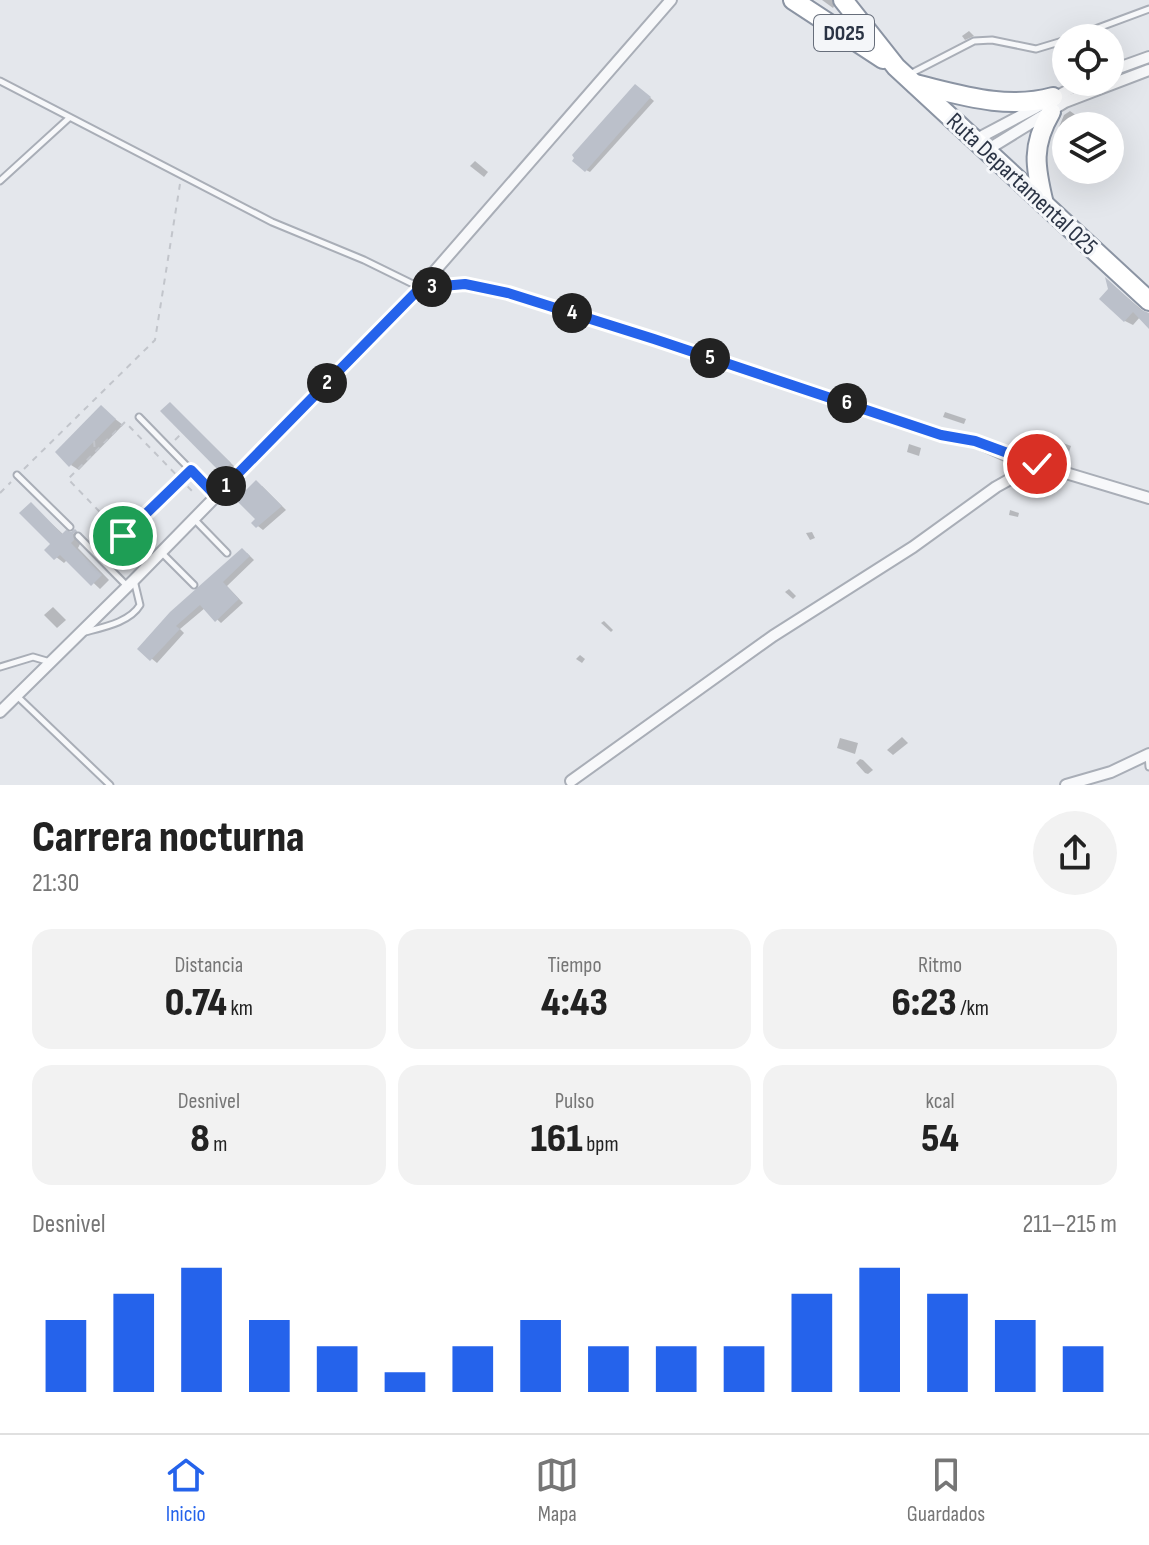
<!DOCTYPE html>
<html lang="es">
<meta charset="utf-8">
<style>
body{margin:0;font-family:"Sofia Sans Condensed",sans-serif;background:#f2f2f2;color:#222;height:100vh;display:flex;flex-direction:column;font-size:30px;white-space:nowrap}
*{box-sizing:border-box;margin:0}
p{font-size:26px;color:#767676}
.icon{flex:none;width:44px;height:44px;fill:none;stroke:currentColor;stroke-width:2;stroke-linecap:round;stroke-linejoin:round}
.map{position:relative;height:785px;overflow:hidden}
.drawer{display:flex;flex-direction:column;background:#fff;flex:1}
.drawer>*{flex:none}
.fabs{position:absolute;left:1052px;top:24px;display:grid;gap:16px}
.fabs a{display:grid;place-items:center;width:72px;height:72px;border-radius:50%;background:#fff;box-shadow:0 8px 32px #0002;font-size:40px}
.pin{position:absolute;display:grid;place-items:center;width:68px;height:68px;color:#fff;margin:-34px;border:4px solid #fff;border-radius:50%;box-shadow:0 2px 8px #0007}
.km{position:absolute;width:40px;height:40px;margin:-20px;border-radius:50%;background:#222;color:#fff;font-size:22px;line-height:40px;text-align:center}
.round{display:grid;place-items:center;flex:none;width:84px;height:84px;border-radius:42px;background:#f2f2f2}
.headline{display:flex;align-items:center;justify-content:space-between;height:136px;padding:0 32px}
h1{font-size:44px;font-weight:800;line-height:60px}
.stats{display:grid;grid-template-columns:repeat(3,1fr);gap:12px;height:136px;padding:8px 32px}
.stats div{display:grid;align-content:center;border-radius:20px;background:#f2f2f2;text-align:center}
.stats b{font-size:40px;font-weight:800}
.stats small{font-size:22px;font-weight:400}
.stats p{font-size:22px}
.chart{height:224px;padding:16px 32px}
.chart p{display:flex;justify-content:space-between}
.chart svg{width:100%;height:144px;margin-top:8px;stroke:#2563eb;stroke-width:6}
.tabs{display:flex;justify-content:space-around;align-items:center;height:112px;border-top:2px solid #e0e0e0;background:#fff;font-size:22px;color:#767676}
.tabs a{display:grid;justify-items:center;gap:4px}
.tabs .on{color:#2563eb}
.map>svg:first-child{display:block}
</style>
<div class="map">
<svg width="1149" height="785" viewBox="0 0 1149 785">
<rect width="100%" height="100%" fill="#e4e7ec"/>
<g fill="#0003">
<polygon points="822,0 838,0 833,8"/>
<polygon points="969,31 974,36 965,40 962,36"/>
<polygon points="640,89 654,101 590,172 586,170"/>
<polygon points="1070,111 1081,119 1075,126 1066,126 1066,133 1059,127 1064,115"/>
<polygon points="475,161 488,172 484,177 470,166"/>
<polygon points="1108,281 1149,316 1149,325 1140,317 1133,325 1125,321"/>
<polygon points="170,404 235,467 228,474 222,471"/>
<polygon points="101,408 123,425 79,470 71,465"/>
<polygon points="945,412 966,419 964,424 943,417"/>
<polygon points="1055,440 1071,446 1069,452 1053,446"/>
<polygon points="909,444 921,448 919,456 907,452"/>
<polygon points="262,486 286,510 263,530 254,523 258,519"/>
<polygon points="31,505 64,535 73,534 76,531 84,536 78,548 109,580 100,589 68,559 64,563 47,550 53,544"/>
<polygon points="1010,510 1019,513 1018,517 1009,515"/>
<polygon points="812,532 815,538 810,540 806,533"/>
<polygon points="247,553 254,560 227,586 243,603 221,623 205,608 180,629 184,633 157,663 140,649"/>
<polygon points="789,589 796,596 793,599 785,592"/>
<polygon points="53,607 66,620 57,628 44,615"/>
<polygon points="604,621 613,630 611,632 601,623"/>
<polygon points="580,655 585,659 582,663 576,659"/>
<polygon points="902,737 908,743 893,755 887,750"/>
<polygon points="840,738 858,743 855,754 837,748"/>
<polygon points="860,759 863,760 873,770 868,774 865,773 856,763"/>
</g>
<g fill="#bbc0ca">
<polygon points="635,84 651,97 585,172 572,161 574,158 572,155"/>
<polygon points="1105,277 1141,310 1149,313 1149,329 1133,312 1124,322 1099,299 1108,289"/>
<polygon points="170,402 231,463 221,473 160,411"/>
<polygon points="101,405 116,419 69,467 55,452"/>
<polygon points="256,480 282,506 256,528 251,523 255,519 236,500"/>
<polygon points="31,502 62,534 66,530 71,532 75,529 77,531 73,534 74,540 71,543 102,575 91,586 60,555 54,560 44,550 50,544 19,513"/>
<polygon points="242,548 250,556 223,582 239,599 215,622 200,605 176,626 180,629 150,661 137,649 170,612"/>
</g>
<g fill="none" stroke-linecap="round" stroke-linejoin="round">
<g stroke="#a9aeb7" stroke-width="9">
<g id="lane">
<polyline points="1071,38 1149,9"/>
<polyline points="910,74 974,41 992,40 1036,49 1066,40"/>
<polyline points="0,81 272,222 364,260 419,287"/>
<polyline points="0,181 69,118"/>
<polyline points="139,417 215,495"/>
<polyline points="17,475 70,527"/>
<polyline points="195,520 227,553"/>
<polyline points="78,536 127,586"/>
<polyline points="162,553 194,585"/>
<path d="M85,632C104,627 130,622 140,605L134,580"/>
<polyline points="0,667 33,657 50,662"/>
<polyline points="17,696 110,785"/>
<polyline points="1148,755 1149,767"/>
</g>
</g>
<g stroke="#a9aeb7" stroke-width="14">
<g id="street">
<polyline points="1110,71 1149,57"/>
<polyline points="975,140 1084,82"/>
<polyline points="987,150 1065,102 1149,70"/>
<polyline points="420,288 465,284 508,293 654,339 941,435 975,441 1006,455 1149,498"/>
<polyline points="0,712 134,580 420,288 671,0"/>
<polyline points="571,781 773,636 913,547 996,487 1037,464"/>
<polyline points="1066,785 1111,772 1149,754"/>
</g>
</g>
<g stroke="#8b94a3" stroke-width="22">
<g id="highway">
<polyline points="793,0 883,59"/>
<polyline points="843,0 896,67 1149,301"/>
<path d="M915,84C961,95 1006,110 1053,97"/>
<path d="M1044,204C1035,167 1031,146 1051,112"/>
</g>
</g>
<g stroke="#c2c5cb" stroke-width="2" stroke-dasharray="6 6" stroke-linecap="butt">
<polyline points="175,440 182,433"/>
<polyline points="94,441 95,451"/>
<polyline points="24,469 155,340 180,184"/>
<polyline points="185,476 181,480 123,536 68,479 125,422 193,492"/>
<polyline points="0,493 11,482"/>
</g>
<use href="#lane" stroke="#f7f8fa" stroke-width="5"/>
<use href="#street" stroke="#f7f8fa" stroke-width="10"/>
<use href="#highway" stroke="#fff" stroke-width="18"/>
</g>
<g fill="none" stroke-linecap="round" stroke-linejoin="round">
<g stroke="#fff" stroke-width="16">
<polyline id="route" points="123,536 191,470 216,496 420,288 465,284 508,293 654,339 941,435 975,441 1037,464"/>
</g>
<use href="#route" stroke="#2563eb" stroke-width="10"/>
</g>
<g text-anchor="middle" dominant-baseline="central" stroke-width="6" stroke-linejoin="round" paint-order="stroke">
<rect fill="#f4f6f9" stroke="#676e7b" stroke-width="2" x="814" y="15" width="60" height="36" rx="6"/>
<g font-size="22" font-weight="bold" fill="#2b3445">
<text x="844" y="33">D025</text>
</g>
<g font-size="24" fill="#2b3445" stroke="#f4f6f9">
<text transform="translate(1022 184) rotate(43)">Ruta Departamental 025</text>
</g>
</g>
</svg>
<div class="fabs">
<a><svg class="icon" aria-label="locate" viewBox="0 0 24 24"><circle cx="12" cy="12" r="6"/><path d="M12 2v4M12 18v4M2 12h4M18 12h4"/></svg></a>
<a><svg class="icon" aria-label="layers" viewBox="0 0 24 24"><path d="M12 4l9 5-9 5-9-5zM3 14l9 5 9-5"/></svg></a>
</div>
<div class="pin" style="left:123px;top:536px;background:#1e9e55"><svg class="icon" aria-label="arrive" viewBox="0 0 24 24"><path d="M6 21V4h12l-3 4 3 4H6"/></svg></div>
<div class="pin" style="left:1037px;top:464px;background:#d93025"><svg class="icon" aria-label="check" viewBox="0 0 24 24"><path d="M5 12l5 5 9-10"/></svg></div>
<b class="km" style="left:226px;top:486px">1</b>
<b class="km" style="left:327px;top:383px">2</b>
<b class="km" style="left:432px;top:287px">3</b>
<b class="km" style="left:572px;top:313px">4</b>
<b class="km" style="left:710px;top:358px">5</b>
<b class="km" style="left:847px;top:403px">6</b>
</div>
<section class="drawer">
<div class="headline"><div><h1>Carrera nocturna</h1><p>21:30</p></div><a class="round"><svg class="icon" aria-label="share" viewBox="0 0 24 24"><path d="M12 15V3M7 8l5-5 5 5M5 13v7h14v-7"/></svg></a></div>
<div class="stats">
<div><p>Distancia</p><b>0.74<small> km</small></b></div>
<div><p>Tiempo</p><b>4:43</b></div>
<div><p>Ritmo</p><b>6:23<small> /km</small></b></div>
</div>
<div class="stats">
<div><p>Desnivel</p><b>8<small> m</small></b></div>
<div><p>Pulso</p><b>161<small> bpm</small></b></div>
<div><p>kcal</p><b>54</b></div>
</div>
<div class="chart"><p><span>Desnivel</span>211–215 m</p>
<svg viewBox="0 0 160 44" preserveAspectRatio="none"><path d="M5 44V22M15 44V14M25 44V6M35 44V22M45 44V30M55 44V38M65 44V30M75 44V22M85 44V30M95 44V30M105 44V30M115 44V14M125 44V6M135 44V14M145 44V22M155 44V30"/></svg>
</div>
</section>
<nav class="tabs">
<a class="on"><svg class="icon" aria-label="home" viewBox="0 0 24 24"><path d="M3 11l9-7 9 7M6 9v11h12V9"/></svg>Inicio</a>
<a><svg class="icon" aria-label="map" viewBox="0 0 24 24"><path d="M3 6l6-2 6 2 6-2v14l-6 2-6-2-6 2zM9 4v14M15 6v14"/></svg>Mapa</a>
<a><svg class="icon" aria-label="saved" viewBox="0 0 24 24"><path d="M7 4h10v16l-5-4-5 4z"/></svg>Guardados</a>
</nav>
